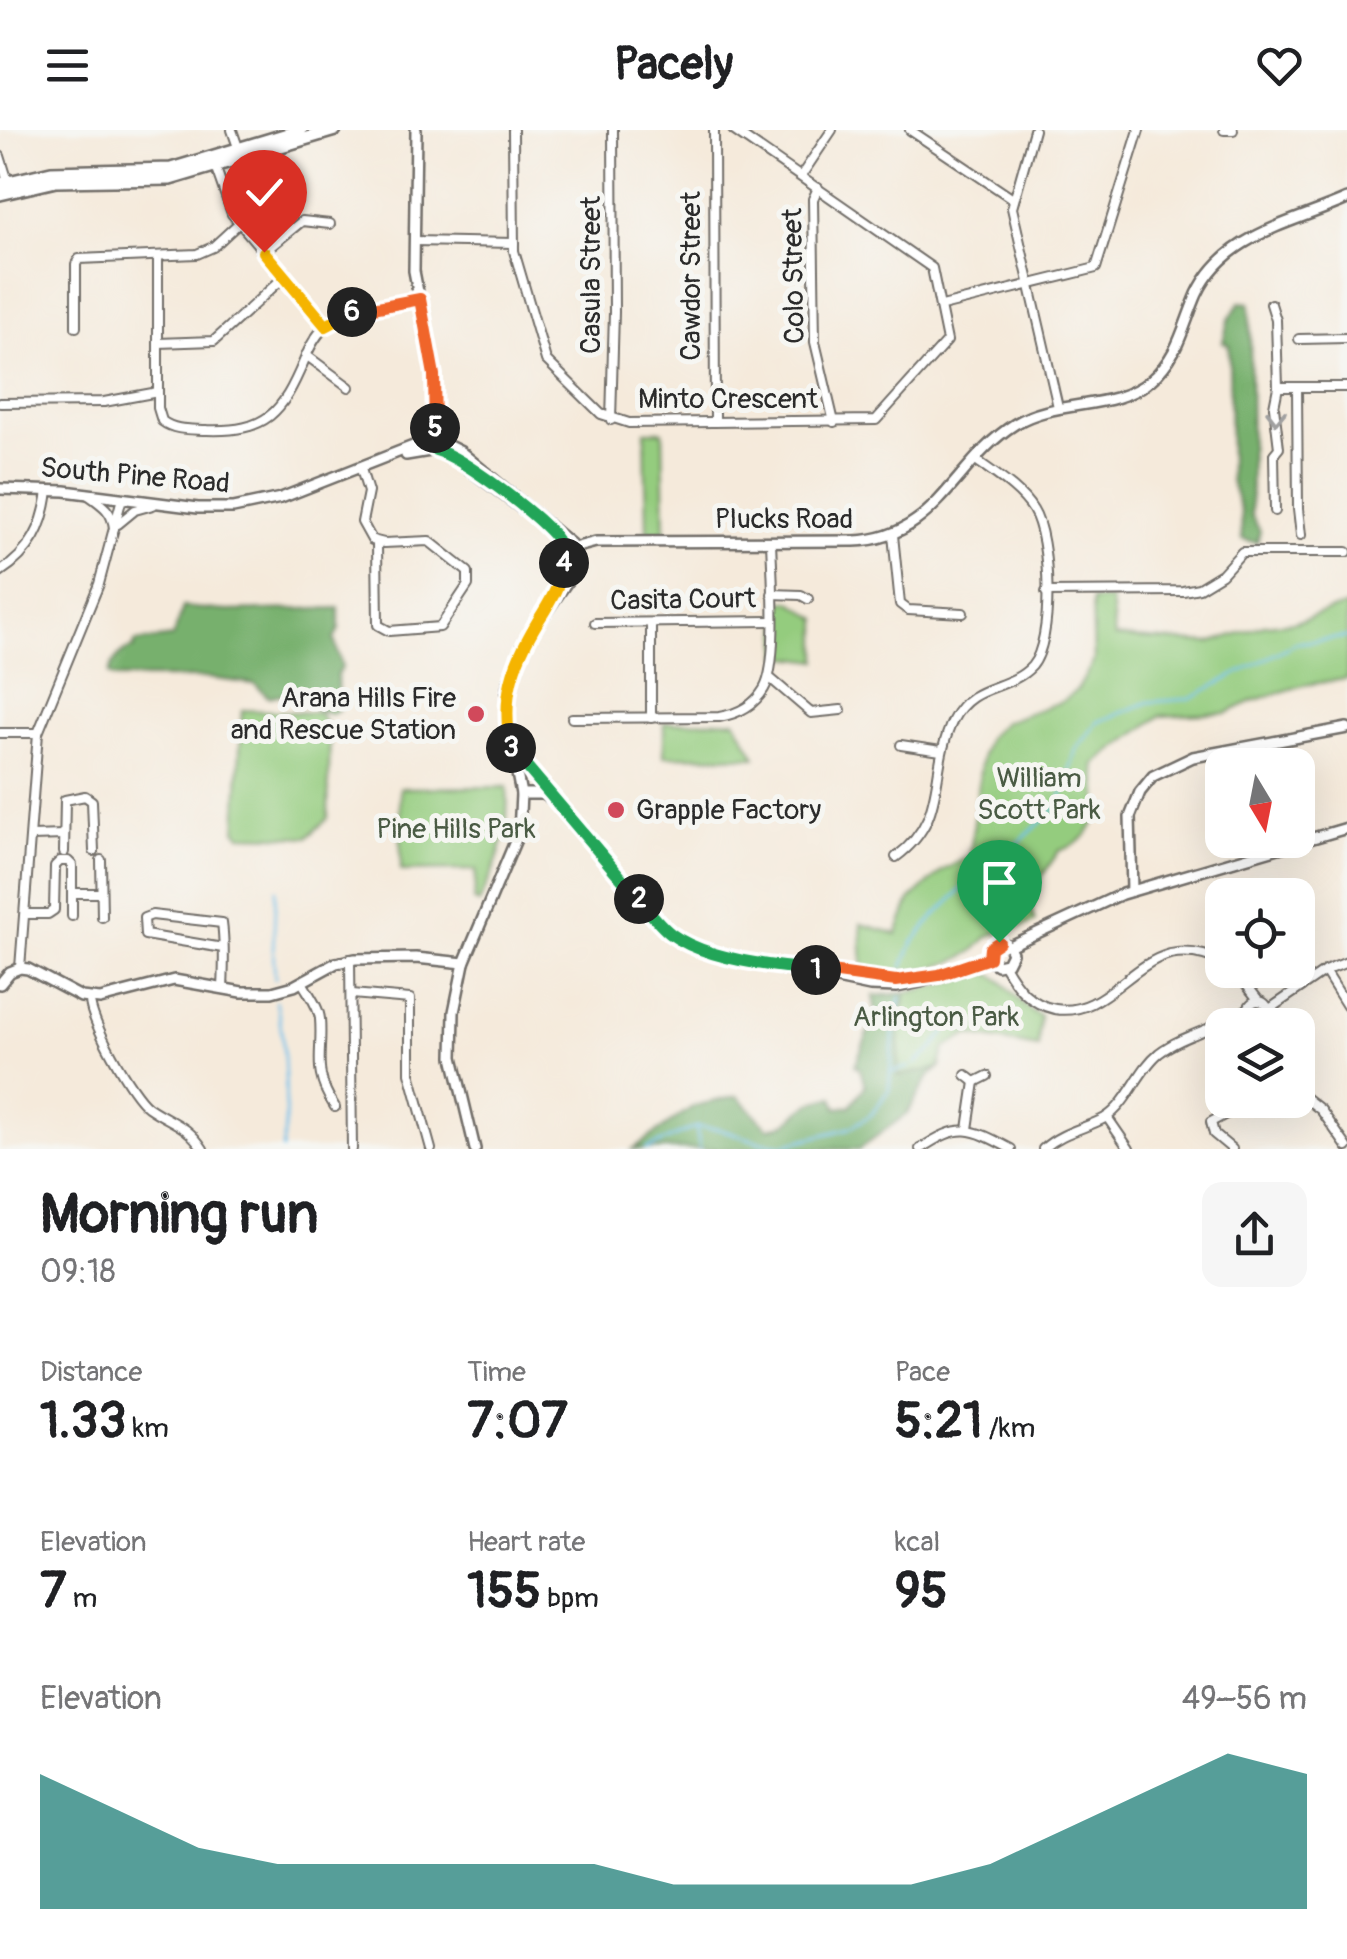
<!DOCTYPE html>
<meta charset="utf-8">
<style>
body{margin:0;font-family:Pangolin,sans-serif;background:#f6f6f6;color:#202124;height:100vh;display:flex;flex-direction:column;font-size:38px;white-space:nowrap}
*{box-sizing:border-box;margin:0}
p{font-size:32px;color:#757577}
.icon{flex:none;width:55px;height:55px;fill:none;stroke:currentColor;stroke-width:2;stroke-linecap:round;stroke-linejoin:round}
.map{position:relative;height:1019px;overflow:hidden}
.drawer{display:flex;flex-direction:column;background:#fff;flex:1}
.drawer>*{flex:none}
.needle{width:65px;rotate:170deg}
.buttons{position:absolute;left:1205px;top:618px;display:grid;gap:20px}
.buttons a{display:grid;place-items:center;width:110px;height:110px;border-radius:20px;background:#fff;box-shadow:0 10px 40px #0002;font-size:50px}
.pin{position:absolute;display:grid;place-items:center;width:85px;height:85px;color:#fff;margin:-102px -42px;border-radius:50% 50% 50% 0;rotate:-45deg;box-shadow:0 0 10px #0007}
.pin .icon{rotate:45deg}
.km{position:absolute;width:50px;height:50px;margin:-25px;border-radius:50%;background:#222;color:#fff;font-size:28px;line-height:50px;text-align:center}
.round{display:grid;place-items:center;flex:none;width:105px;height:105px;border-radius:20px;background:#f6f6f6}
.headline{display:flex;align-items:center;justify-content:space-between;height:170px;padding:0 40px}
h1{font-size:55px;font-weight:800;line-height:75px}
.metrics{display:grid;grid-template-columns:repeat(3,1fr);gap:15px;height:170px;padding:10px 40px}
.metrics div{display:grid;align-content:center}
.metrics b{font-size:50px;font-weight:800}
.metrics small{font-size:28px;font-weight:400}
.metrics p{font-size:28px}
.chart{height:280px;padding:20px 40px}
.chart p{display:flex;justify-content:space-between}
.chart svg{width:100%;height:180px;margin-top:10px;fill:#0f766e;opacity:.7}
header{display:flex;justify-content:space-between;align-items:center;height:130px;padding:0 40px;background:#fff;font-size:45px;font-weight:800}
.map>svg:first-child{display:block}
</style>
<header><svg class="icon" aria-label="menu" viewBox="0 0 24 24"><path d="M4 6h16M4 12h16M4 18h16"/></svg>Pacely<svg class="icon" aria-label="heart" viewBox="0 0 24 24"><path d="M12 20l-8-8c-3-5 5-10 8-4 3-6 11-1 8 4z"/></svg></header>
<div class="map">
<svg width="1347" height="1019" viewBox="0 0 1347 1019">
<rect width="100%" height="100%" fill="#f6f6f2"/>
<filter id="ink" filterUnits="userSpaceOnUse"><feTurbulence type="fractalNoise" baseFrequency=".01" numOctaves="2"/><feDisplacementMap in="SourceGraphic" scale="20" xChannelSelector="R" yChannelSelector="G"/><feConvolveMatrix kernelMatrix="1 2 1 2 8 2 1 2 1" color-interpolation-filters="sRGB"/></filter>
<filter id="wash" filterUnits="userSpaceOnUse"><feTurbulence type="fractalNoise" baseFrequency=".0048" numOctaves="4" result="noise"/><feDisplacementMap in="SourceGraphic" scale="40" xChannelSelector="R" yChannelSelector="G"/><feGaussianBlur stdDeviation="2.25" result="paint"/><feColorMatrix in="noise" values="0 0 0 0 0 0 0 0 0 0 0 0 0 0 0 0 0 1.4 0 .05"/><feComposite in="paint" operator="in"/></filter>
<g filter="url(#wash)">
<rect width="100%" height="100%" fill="#f5eadb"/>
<g fill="#94cc7e" stroke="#607c54" stroke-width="2.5">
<polygon points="645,301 663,301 665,402 647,403"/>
<path d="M1092,470H1111L1115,507L1210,513L1264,495L1295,492L1347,475V549L1304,555L1252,571L1227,583L1160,586L1095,634C1100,674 1105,706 1059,721C1045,743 1022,765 1035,791C1020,800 1004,799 989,806C983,810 978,818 972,822C940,842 899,844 863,841L861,794L897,804L910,770L942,741L970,726L982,625L988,607L1004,592L1063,571L1078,559L1094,530Z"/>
<polygon points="790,471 818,489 818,531 779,526 779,476 781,472"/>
<polygon points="242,580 319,583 330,599 328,688 308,707 241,705 236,700"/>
<polygon points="735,590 756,627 664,626 664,593"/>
<path d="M507,657C511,701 497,734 479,773L474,771L476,740L401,741L400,658Z"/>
<path d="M988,843C1009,851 1017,876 1040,886L1038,917L968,905L945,918L939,938L897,947L900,892L906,863Z"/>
</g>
<g fill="#77b06d" stroke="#516e4c" stroke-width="2.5">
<polygon points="1240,172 1250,173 1251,385 1260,401 1257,413 1242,409 1241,383 1230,349 1229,215 1223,212 1228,191"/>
<path d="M183,477L227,481L339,478V499L334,509L342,537L337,544L338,581L331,584C316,580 305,573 294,562L268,567L255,554L207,548H115L109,545C110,533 123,519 134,518L135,512L173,507Z"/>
<path d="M906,863L900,892L898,946L939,938L928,948L907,984L859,1019H633L694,976L738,966L768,998C794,994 789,988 807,976C813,971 825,969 833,967L837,978L850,976L865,956L860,939L855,935L875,886L874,866Z"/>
</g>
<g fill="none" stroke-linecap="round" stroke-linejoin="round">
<g stroke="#70c1eb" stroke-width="2.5">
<polyline points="903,837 912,814 933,788 963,758 994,736 1059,675 1076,620 1098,592 1149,572 1189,569 1296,513 1347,507"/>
<polyline points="275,849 273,818 276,759"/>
<path d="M276,871C285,910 289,980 282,1019"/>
<polyline points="915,934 934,918 950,894 964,886"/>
<polyline points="892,942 909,937"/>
<polyline points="696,997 700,1019"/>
<polyline points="646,1019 696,997 718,999 760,1012 783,1015 850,998 871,985 889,960 894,898 901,867"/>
</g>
</g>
</g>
<g filter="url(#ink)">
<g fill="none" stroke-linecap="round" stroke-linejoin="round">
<g stroke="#726e69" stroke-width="12">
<g id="minor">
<polyline points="232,0 240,23"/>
<polyline points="513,0 514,121 546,230 601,284 629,293 876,290 947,211 932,138 733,0"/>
<polyline points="714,0 715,292"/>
<polyline points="910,0 1013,69"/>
<polyline points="1034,0 1012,78 1058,277"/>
<polyline points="1224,0 1233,0"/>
<polyline points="0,26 9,55"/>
<polyline points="214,33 232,84 326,196"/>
<polyline points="801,46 832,0"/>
<polyline points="818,58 813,69 815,212 834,292"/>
<polyline points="414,111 514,113"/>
<polyline points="264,122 302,91 330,94"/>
<path d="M158,126V278L162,291C175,301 191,299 207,300C267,302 282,283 304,231C310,216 317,202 330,193C354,175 391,174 420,169"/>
<polyline points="1271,174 1276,190 1278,257 1274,277 1279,318 1274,324 1275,381"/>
<polyline points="942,176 1096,138 1139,0"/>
<polyline points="76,197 76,134 79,129 197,124 213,117 239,93"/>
<polyline points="1299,209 1347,208"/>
<polyline points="158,213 214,211 284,147"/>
<polyline points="306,225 349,257"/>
<polyline points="1278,257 1347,257"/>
<polyline points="1297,258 1298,379 1301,405"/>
<polyline points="0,273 104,272 158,262"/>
<polyline points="611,290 614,182 613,0"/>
<polyline points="361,339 368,362 362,392 372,410 384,413 429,411 468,442 468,455 440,497 389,501 378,495 377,413"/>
<path d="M87,364C101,374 112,380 114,398"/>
<polyline points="118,394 135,380 153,375"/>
<polyline points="893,405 900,474 908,480 963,483"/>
<path d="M0,442C31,422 44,396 48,360"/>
<polyline points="1046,462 1183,461 1199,458 1222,444 1242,422 1347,422"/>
<polyline points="772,464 801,465 808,469"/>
<polyline points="595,493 772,491"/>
<polyline points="651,493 651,588"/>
<polyline points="770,548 811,583 841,580"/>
<path d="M572,588L719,587C737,584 754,576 764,559C779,534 772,444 771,411"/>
<polyline points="0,603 38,603"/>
<polyline points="901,615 941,621"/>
<polyline points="31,706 64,705"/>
<polyline points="64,722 65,670 85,666 92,671 94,721"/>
<path d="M896,727C949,688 928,642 953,590C972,552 1008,562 1032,536C1054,511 1051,408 1033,380C1021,360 995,344 976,330"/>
<polyline points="101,730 102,787"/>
<polyline points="72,763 101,763"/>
<polyline points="25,784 48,784 54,780 55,736 60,731 68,731 72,735 72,786"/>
<polyline points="1214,827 1222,807"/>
<polyline points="350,829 352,1019"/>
<path d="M1004,835C1016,856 1029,874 1055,879C1102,887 1128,835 1170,824C1189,820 1206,824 1222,832"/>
<polyline points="20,838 38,603 99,454 122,368"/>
<polyline points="1235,840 1259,871"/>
<polyline points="1325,841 1347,876"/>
<path d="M302,852C308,863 319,877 320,889C323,925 311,941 335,977"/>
<path d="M223,859C224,837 225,814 222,793L152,785L144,788L145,805L223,818"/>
<polyline points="352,864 410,869 410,943 431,1019"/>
<path d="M90,869C89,889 131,964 148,977C171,993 187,994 203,1019"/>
<circle cx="1258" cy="881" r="10"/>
<polyline points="1268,880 1325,841 1347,832"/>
<polyline points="966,945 975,952 987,946"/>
<polyline points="1298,962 1321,980 1347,1017"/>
<polyline points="1107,987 1129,1019"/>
<polyline points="968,999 975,952"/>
<path d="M920,1019C960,992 970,997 1011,1019"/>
<path d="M1043,1019C1062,1002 1084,999 1105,988C1128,974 1138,940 1159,923C1186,903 1221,898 1249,878"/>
<polyline points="1232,1019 1214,1004 1211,992 1253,970"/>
</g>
</g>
<g stroke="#726e69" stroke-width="14">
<g id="tertiary">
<polyline points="416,0 414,141 433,240 436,320"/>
<polyline points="406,325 436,320 450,325 521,378"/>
<polyline points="0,359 65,361 198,378 233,378 281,368 421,313 443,313 461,322 571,414 576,430 573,443 522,517 507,558 507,593 521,664 519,702 464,833 454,882 453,927 475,1019"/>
<path d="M549,400C571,423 562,441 552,467"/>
<path d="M562,421L596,412L854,411C937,409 954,332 1015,294C1057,268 1114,282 1151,250C1179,226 1183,196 1197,164C1225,104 1291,94 1347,69"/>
<polyline points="511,618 664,798 685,812 713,823 870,856 897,857 921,852 989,828"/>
<polyline points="521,664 543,664 552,669"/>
<polyline points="1132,760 1130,687 1140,662 1153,646 1193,627 1347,598"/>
<polyline points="1009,816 1122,764 1347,698"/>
<polyline points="989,828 997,835 1007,833 1012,823 1009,816"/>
<polyline points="989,828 993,815 1003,813 1009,816"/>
<polyline points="813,840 871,850 906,850"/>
<polyline points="0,854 10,842 20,838 28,839 81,867 100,869 174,850 242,862 272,862 294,856 336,833 355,829 416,828 464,833"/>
</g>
</g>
<g stroke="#726e69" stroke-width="16">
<g id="primary">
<polyline points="0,54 51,42 171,39 301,0"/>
<polyline points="0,64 56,51 170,49 335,0"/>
</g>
</g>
<use href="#minor" stroke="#fff" stroke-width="8"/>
<use href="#tertiary" stroke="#fff" stroke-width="9"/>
<use href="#primary" stroke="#fff" stroke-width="11"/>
</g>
<defs><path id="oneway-chevron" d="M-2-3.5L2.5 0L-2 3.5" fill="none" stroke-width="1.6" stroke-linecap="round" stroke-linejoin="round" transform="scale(2.5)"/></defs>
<use stroke="#a0a0a0" href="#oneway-chevron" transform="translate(1276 287) rotate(91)"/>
</g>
<g fill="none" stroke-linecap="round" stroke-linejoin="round" filter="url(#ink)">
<g stroke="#fff" stroke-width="20">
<polyline id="split-1" points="816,840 896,851 939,845 989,828 990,818 999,812"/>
</g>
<g stroke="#fff" stroke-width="20">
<path id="split-2" d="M639,769C649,781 659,795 671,804C705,829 775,837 816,840"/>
</g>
<g stroke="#fff" stroke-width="20">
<polyline id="split-3" points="511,618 639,769"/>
</g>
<g stroke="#fff" stroke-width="20">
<path id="split-4" d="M511,618C501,568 512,534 538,491C549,474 561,454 564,433"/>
</g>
<g stroke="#fff" stroke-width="20">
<path id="split-5" d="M435,298L436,320C465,329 532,381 553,404C560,413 563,423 564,433"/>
</g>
<g stroke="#fff" stroke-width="20">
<polyline id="split-6" points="352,182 420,169 434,245 435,298"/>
</g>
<g stroke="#fff" stroke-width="20">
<polyline id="split-7" points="264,122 326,196 352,182"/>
</g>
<use href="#split-1" stroke="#f0652b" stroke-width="12"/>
<use href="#split-2" stroke="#22a559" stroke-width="12"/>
<use href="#split-3" stroke="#22a559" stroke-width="12"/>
<use href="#split-4" stroke="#f5b400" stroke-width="12"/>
<use href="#split-5" stroke="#22a559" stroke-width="12"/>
<use href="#split-6" stroke="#f0652b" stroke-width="12"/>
<use href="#split-7" stroke="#f5b400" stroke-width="12"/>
</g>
<g fill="#d1495b" stroke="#f6f6f2" stroke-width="4">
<circle cx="476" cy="584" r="10"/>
<circle cx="616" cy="680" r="10"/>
</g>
<g text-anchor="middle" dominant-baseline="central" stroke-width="10" stroke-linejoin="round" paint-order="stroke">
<g font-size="28" fill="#2b2b2b" stroke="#f6f6f2">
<text transform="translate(591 145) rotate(-90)">Casula Street</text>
<text transform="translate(691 146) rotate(-90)">Cawdor Street</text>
<text transform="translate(794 146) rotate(-91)">Colo Street</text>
<text x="728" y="269">Minto Crescent</text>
<text transform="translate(135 346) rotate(5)">South Pine Road</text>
<text x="784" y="389">Plucks Road</text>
<text transform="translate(683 470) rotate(-1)">Casita Court</text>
</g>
<g font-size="28" fill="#2b2b2b" stroke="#f6f6f2" text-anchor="end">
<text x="456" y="568">Arana Hills Fire<tspan x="456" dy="32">and Rescue Station</tspan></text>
<text x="636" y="680" text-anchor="start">Grapple Factory</text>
</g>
<g font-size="28" fill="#4a5b44" stroke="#f6f6f2">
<text x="1039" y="648">William<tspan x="1039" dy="32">Scott Park</tspan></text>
<text x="456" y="699">Pine Hills Park</text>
<text x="936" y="887">Arlington Park</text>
</g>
</g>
</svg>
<div class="buttons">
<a><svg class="needle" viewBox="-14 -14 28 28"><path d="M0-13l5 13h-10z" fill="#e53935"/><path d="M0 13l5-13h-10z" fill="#757577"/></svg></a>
<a><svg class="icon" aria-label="locate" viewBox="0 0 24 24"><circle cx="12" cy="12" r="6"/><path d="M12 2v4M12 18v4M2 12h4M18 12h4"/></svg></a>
<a><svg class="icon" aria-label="layers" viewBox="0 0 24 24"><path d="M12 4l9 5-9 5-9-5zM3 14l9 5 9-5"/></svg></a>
</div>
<div class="pin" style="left:999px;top:812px;background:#1e9e55"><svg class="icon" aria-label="arrive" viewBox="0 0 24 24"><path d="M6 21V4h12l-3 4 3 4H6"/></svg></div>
<div class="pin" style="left:264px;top:122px;background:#d93025"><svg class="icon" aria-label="check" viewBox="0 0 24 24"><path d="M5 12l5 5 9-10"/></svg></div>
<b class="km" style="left:816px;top:840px">1</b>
<b class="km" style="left:639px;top:769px">2</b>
<b class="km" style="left:511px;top:618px">3</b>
<b class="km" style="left:564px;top:433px">4</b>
<b class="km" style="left:435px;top:298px">5</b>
<b class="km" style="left:352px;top:182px">6</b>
</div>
<section class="drawer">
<div class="headline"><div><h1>Morning run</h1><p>09:18</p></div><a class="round"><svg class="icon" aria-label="share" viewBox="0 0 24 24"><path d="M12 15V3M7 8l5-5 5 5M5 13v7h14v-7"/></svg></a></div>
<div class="metrics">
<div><p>Distance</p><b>1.33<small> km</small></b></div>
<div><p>Time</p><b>7:07</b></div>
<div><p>Pace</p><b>5:21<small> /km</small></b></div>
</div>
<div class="metrics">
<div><p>Elevation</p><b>7<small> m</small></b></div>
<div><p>Heart rate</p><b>155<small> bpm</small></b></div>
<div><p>kcal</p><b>95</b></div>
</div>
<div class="chart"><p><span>Elevation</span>49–56 m</p>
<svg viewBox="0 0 160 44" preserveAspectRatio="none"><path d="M0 44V11L10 20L20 29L30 33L40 33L50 33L60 33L70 33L80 38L90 38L100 38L110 38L120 33L130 24L140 15L150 6L160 11V44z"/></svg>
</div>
</section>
